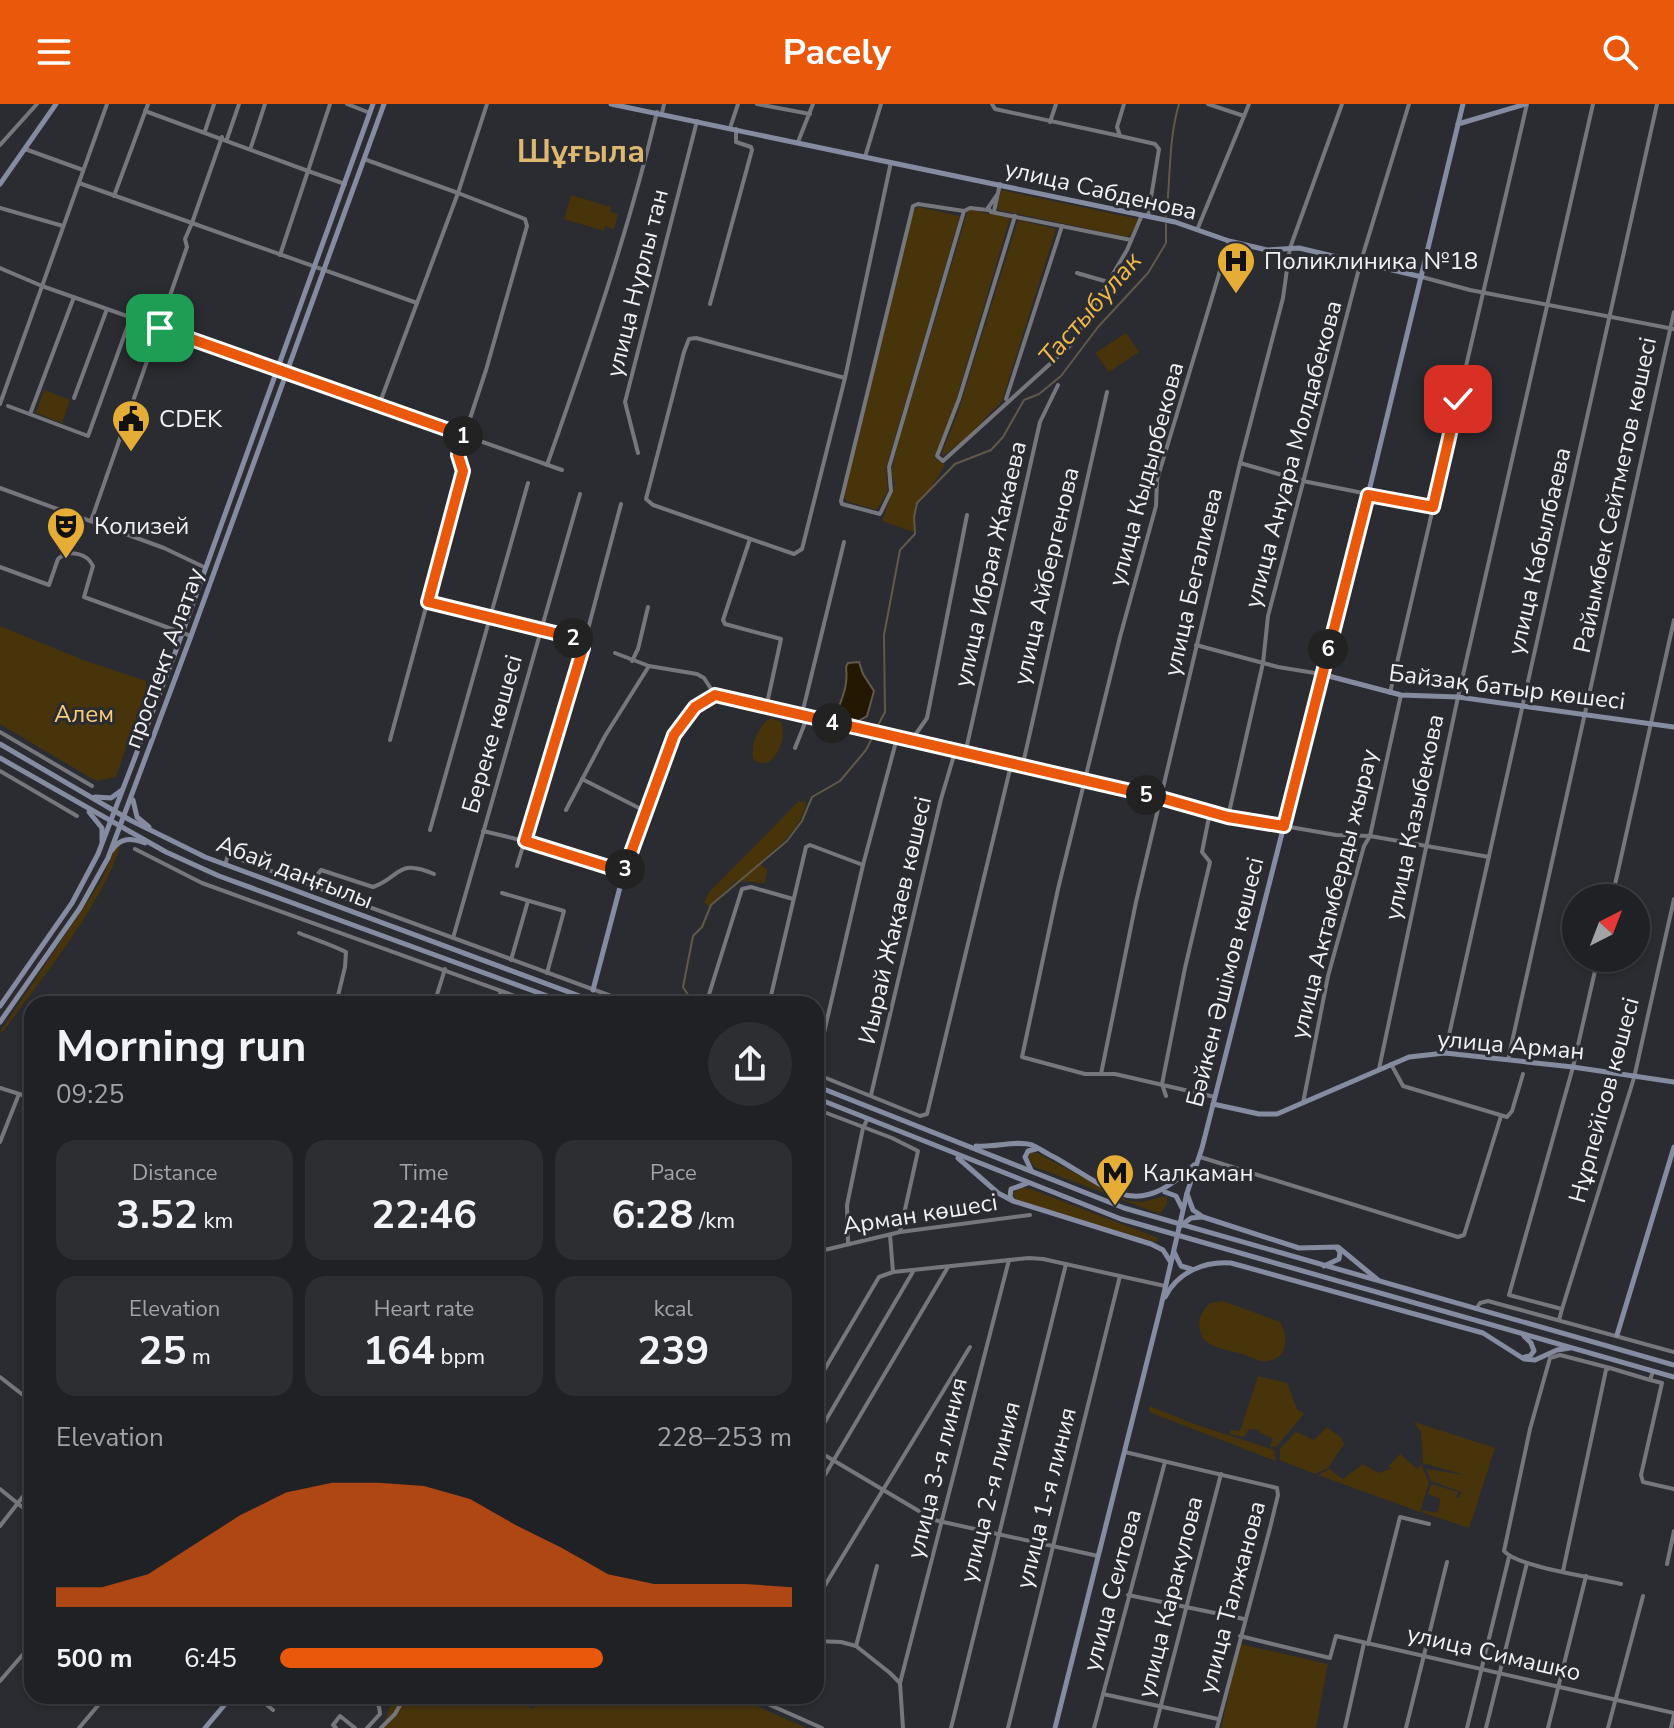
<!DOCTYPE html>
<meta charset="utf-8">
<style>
body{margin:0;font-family:"Nunito Sans",sans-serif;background:#2d2e32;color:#f1f3f6;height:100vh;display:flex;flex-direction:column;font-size:30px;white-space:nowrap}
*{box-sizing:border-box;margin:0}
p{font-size:26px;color:#a2a3a7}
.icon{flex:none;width:44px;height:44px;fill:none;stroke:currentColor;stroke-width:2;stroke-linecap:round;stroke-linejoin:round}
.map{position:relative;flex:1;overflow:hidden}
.panel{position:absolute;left:24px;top:892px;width:800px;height:708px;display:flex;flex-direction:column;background:#202125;border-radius:24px;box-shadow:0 2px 6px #0004,0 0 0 2px #3d3e42}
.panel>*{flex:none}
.needle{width:52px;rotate:42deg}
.buttons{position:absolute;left:1562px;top:780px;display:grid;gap:16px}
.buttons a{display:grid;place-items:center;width:88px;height:88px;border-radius:50%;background:#202125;box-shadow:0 2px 6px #0004,0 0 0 2px #3d3e42;font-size:40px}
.pin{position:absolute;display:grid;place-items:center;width:68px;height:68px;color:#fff;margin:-34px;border-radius:16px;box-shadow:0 4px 12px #0006}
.km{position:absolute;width:40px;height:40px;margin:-20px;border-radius:50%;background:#222;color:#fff;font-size:22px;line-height:40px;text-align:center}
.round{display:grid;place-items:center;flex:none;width:84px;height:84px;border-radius:42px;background:#2d2e32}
.summary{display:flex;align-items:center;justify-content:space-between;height:136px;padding:0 32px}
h1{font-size:44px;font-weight:700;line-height:60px}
.figures{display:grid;grid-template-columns:repeat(3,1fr);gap:12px;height:136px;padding:8px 32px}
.figures div{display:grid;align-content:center;border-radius:20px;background:#2d2e32;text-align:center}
.figures b{font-size:40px;font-weight:700}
.figures small{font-size:22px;font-weight:400}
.figures p{font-size:22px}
.chart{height:224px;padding:16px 32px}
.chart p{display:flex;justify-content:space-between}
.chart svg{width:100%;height:144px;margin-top:8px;fill:#ea580c;opacity:.7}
ul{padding:0 32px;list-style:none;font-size:26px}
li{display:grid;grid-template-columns:128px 96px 1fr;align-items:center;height:60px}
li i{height:20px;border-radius:10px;background:#ea580c}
header{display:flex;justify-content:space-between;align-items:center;height:104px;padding:0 32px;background:#ea580c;color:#fff;font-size:36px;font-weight:700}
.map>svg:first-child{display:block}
</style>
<header><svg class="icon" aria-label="menu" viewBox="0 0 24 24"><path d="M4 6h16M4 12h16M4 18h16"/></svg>Pacely<svg class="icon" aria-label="search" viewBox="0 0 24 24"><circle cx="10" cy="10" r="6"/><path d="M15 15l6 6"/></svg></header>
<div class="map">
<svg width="1674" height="1624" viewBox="0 0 1674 1624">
<rect width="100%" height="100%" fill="#2b2c31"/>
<g fill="#47340b">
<polygon points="1001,86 1138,115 1132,129 1127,133 999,106 997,104"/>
<polygon points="571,91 611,103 610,108 618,110 614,125 605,122 604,127 564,115"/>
<polygon points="918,103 960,112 886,364 888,387 877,406 846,397 844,392 912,109"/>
<polygon points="971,106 1010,114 954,303 934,354 945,361 927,390 915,400 913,428 882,417 895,380 891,369 897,343 967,109"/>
<polygon points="1018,116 1056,125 1002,297 966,334 943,352 942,349 958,308"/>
<polygon points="1126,229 1139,248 1109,268 1095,249"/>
<polygon points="44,286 70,296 62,319 36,309"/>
<polygon points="0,522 83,556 146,577 146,585 116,673 96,677 0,620"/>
<path d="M771,614L781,618C788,633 774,670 754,656C749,643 759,620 771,614Z"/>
<path d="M799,697L806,698C802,725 779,742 759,759L767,766L765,779L736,777L709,802L704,799L709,788Z"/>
<path d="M121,740C101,803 41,875 2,929L0,928L101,777L114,747Z"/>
<polygon points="1029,1049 1037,1049 1128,1097 1142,1098 1167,1092 1167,1100 1160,1110 1035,1063 1027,1053"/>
<polygon points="1022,1083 1033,1086 1158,1134 1157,1138 1149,1136 1031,1102 1016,1095 1013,1089"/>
<path d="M1223,1197L1280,1218C1289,1232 1288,1255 1267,1257C1260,1258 1250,1253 1243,1250C1232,1247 1216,1245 1207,1238C1194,1228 1199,1208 1210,1199Z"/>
<polygon points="1258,1272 1287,1279 1297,1305 1304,1310 1276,1343 1270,1342 1273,1335 1259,1328 1260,1326 1249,1325 1244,1333 1229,1330 1231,1326 1240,1327"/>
<polygon points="1150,1302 1194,1320 1274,1346 1276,1357 1149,1308"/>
<polygon points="1414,1318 1495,1344 1469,1424 1421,1408 1423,1406 1436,1409 1439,1405 1440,1395 1428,1390 1431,1380 1458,1388 1456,1393 1459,1394 1462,1388 1431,1377 1426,1365 1465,1371 1423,1359 1421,1328"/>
<polygon points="1327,1323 1341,1334 1344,1340 1328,1364 1315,1370 1280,1356 1280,1345 1296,1328 1314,1336"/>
<polygon points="1400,1350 1417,1365 1421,1361 1429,1378 1420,1408 1318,1371 1329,1365 1343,1375 1363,1360 1379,1369 1392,1364 1388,1363"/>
<polygon points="1240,1540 1328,1560 1316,1624 1221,1624"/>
<polygon points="394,1592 511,1592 533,1605 538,1592 734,1592 806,1624 382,1624"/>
</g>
<path fill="#241800" stroke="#615949" stroke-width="2" d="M859,558L863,570L874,587L867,612L858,617L841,612L838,605C844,590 848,579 846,563L848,559Z"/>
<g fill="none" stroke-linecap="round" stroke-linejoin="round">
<g stroke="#615949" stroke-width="2">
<path d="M1166,112C1171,74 1168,37 1179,0"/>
<polyline points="876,625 885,608 884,531 900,446 915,430 914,413 917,399 955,360 991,346 1003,333 1024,296 1039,290 1061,272 1098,223 1148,169 1166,139 1166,120"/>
<polyline points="694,900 683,883 693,832 702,823 711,801 787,737 802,717 812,693 840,677 866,646 873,632"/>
</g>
<g stroke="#76777d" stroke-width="4">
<polyline points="347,0 370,9"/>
<polyline points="757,0 810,10"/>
<polyline points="992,0 995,5 1120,32"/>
<polyline points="1124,0 1117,23 1120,32 1155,40 1159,45 1148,112"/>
<polyline points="1208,0 1244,12"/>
<polyline points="145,7 308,67 330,0"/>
<polyline points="662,9 664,0"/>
<polyline points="1050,18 1056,0"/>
<polyline points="730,24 738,0"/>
<polyline points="205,27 214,0"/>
<polyline points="222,33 192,119 417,199"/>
<polyline points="227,35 239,0"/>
<polyline points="798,38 813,0"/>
<polyline points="0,41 37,0"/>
<polyline points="251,43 265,0"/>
<polyline points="25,45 83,66"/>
<polyline points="865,53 881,0"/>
<polyline points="364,55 458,89 487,0"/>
<polyline points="79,79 192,119 185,135 187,143 91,417"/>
<polyline points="997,91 988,104 991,108 1131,136"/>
<polyline points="114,92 148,0"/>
<polyline points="0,104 63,122"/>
<polyline points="964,107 889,363 891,387 880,410 842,400 841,397 913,102 918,100 964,107 970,104 988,106"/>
<polyline points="994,107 1000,80"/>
<polyline points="1015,112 959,295 937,352 943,357 1072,240 1127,146 1142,111"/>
<polyline points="1197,126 1249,0"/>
<polyline points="280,151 308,67 345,80"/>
<polyline points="0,164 42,182 562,366"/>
<polyline points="1077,169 1108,178"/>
<polyline points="1422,173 1470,186 1674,225"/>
<polyline points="710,200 752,46 751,43 736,38 736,25"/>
<polyline points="845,274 696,234 689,235 684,248 646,395 653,401 794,450 802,445 845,274 891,58"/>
<polyline points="74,294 107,205"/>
<polyline points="1006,295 1062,122"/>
<polyline points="0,300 107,0"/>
<polyline points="379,301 458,89 525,115 527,122 486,266 458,351 463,367 390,636"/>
<polyline points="8,302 88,332 131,213"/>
<polyline points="30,310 74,193"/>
<polyline points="638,349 625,298 697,17"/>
<polyline points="1240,359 1303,377 1433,403"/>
<path d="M547,361C588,245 628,129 657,8"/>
<polyline points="0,384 164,444 206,464"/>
<polyline points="750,435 723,516 725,520 781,535 766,604"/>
<path d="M0,463L49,481L58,455C69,445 87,449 93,462L84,493L191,532"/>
<polyline points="428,498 563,531 574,534 583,544"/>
<polyline points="1196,541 1278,563 1321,570"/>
<polyline points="615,549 649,562 697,570 704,574 715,591"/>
<polyline points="632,557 638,545 648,503"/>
<polyline points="1390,589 1527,0"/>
<polyline points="802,610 844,438"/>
<polyline points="0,628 92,682"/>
<polyline points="911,637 927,614 967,411"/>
<polyline points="795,644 807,614"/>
<polyline points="965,650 1040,318 1058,281"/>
<polyline points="1022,664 1107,288"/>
<polyline points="0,667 77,712"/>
<polyline points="582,675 639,704"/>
<polyline points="566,706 605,632 649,562"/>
<polyline points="1228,713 1263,559 1268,512 1361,157 1409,0"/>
<polyline points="1284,722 1336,731 1370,732 1489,753"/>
<polyline points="430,726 528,379"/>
<polyline points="483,727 525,737 624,768"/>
<polyline points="135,745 202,779 537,900"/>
<polyline points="225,761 228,751 633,900"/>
<polyline points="517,762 583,544 621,400"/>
<path d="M312,778L321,766L373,783C401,773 396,754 434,770"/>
<polyline points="502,789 564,807 547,869"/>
<polyline points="1612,794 1674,516"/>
<path d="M299,829C316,836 330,840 346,848L345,863L336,900"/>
<polyline points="453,834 580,390"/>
<polyline points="511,856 528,797"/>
<polyline points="434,900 445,865"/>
<polyline points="497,900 501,887"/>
<polyline points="706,900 742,785 751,783 793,795"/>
<polyline points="769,900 806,743 810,741 863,761"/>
<polyline points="1445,949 1657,0"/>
<polyline points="1508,956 1674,208"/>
<polyline points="1391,960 1403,982 1507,1013 1512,1007 1523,970"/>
<polyline points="816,963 863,761 897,634"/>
<polyline points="1379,965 1458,593 1593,0"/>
<polyline points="816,970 920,1012 927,1010 1011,661"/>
<polyline points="1101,970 1136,798 1240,359 1283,194 1290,144 1342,0"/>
<polyline points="0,984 32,994"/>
<polyline points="871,991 941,695 955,648"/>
<polyline points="1166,992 1162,980 1185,864 1210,758 1202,748 1210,708"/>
<polyline points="1215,993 1115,970 1085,970 1022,953 1058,785 1120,533 1156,402 1157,376 1229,137"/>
<polyline points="1303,999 1328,872 1364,742 1370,732 1401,591"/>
<polyline points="816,1005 892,1034 918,1047 900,1128"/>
<polyline points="0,1038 19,990"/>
<polyline points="1200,1053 1458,1133 1464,1131 1501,1012"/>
<polyline points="890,1131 893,1168"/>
<polyline points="848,1139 847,1101 863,1024 867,1016"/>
<polyline points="816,1148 900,1128 1030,1111"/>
<polyline points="1476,1205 1480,1199 1488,1197 1674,1248"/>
<polyline points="1562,1205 1634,974 1674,795"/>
<polyline points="1559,1216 1562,1205 1509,1191 1573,963 1598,854"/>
<path d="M1610,1264L1560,1251L1550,1254L1530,1325L1504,1447C1517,1463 1597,1474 1621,1480"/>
<polyline points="0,1273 32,1298"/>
<polyline points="1650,1276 1662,1279 1641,1371 1643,1378 1674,1385"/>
<polyline points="816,1280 879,1173 893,1168 1029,1154 1043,1155 1165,1182"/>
<polyline points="816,1333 914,1166"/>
<polyline points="816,1346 934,1416 1098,1452"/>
<polyline points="1125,1348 1277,1384 1278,1391 1270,1424 1217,1624"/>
<polyline points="0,1385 32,1411"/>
<polyline points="816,1386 948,1163"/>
<polyline points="0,1422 32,1381"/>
<polyline points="1667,1460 1674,1427"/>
<polyline points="1563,1467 1606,1266 1610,1264 1650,1276 1653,1267"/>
<polyline points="1128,1491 1244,1515"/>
<polyline points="816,1496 970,1243"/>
<polyline points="1240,1532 1330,1554 1336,1532 1674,1609"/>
<polyline points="816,1537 841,1538 856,1542 890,1569 900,1579 903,1624"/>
<polyline points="1368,1540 1400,1413 1429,1420"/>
<polyline points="856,1542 877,1462"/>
<polyline points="0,1577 32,1540"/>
<polyline points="900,1579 1009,1156"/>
<polyline points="1103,1590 1218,1615"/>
<polyline points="256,1592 273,1606"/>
<polyline points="366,1592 379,1602 380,1610 367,1624"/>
<polyline points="750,1592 822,1624"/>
<polyline points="79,1624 106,1592"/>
<polyline points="336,1624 333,1621 340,1612 355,1624"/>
<polyline points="381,1624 395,1610 405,1592"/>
<polyline points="951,1624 1066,1160"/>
<polyline points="1008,1624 1120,1172"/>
<polyline points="1094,1624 1165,1358"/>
<polyline points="1155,1624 1221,1370"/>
<polyline points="1345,1624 1364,1539"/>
<polyline points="1406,1624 1447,1458"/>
<polyline points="1467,1624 1509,1453"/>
<polyline points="1486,1624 1527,1459"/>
<polyline points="1548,1624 1586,1472"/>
<polyline points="1608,1624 1643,1492"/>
<polyline points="1671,1624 1674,1611"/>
</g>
<g stroke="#858ba1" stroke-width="5">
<polyline points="611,0 1175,118 1229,137 1267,146 1299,144 1422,173"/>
<polyline points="1458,20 1526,0"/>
<polyline points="0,80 56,0"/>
<polyline points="1321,570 1401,591 1458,593 1674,623"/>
<polyline points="0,640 130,716 205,753 601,900"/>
<polyline points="0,654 166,748 219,772 569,900"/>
<polyline points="95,693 111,694 122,686"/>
<polyline points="133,696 137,713 149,723"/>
<polyline points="89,708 102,724 102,737"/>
<path d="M112,746C121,733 131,734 145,739"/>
<polyline points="593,886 624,768 674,631 695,603 715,591 1161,694 1228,713 1284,722"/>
<polyline points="0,902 72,799 98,750 175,549 373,0"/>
<polyline points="0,918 80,804 108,754 191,532 384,0"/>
<polyline points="816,982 1124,1104 1674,1261"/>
<polyline points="816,994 1121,1115 1674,1273"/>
<polyline points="1213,1000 1259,1010 1277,1010 1409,953 1445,949 1573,963 1674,978"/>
<path d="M976,1042C994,1044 1015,1036 1032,1041C1039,1044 1047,1050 1054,1053C1114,1087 1135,1117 1194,1061"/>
<polyline points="958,1054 998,1089 1013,1097 1151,1140 1163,1146 1170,1157"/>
<polyline points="1031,1066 1025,1053 1028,1047 1036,1045"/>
<polyline points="1165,1088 1176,1092 1182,1104"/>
<polyline points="1187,1090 1193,1106 1203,1113 1299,1144 1338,1143 1378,1176"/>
<polyline points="1012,1096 1010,1092 1011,1085 1028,1079"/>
<polyline points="1179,1123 1191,1114 1202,1113"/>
<polyline points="1174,1148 1181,1162 1191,1165"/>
<polyline points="1324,1162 1339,1155 1340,1148 1337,1144"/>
<path d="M1165,1193C1178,1168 1204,1157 1231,1159L1483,1229L1524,1255L1535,1256L1557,1246L1570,1244"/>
<polyline points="1617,1231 1674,1043"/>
<polyline points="1524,1232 1531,1239 1534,1247 1530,1252 1525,1253"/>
<polyline points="205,1624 232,1592"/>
<polyline points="1055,1624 1161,1202 1187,1089 1202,1044 1368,391 1463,0"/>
</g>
</g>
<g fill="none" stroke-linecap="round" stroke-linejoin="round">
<g stroke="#fff" stroke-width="16">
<polyline id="route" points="160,224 463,331 458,351 463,367 428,498 563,531 574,534 583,544 525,737 624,768 674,631 695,603 715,591 1161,694 1228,713 1284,722 1368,391 1433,403 1458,295"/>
</g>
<use href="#route" stroke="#ea580c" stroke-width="10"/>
</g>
<defs>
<g id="hospital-pin" transform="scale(2)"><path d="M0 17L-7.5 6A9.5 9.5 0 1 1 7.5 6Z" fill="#e5ad35" stroke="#2b2c31"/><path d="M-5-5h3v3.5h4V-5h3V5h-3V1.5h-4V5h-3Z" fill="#111"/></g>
<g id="civic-pin" transform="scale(2)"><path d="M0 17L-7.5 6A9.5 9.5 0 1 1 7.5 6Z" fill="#e5ad35" stroke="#2b2c31"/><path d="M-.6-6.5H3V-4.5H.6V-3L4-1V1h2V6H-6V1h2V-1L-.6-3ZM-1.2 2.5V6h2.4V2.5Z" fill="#111"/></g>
<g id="theatre-pin" transform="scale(2)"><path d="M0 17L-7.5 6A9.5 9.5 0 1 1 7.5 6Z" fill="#e5ad35" stroke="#2b2c31"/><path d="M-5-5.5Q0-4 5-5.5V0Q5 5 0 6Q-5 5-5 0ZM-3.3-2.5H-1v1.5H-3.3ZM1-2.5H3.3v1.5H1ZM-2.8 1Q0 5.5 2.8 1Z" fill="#111"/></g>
<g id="metro-pin" transform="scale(2)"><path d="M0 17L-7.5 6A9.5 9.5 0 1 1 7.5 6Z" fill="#e5ad35" stroke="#2b2c31"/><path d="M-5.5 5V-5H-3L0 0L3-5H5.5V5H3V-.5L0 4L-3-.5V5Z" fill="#111"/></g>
</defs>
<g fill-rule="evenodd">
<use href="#hospital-pin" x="1236" y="157"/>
<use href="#civic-pin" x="131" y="315"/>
<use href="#theatre-pin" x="66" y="422"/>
<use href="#metro-pin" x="1115" y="1069"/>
</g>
<g text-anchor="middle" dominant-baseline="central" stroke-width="6" stroke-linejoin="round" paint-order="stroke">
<g font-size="24" fill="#f0f1f4" stroke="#2b2c31">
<text transform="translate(1101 86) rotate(13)">улица Сабденова</text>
<text transform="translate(637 179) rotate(-76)">улица Нурлы тан</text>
<text transform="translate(1293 350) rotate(-75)">улица Ануара Молдабекова</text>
<text transform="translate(1146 370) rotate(-75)">улица Кыдырбекова</text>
<text transform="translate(1615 391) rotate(-78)">Райымбек Сейтметов көшесі</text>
<text transform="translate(1539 447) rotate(-77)">улица Кабылбаева</text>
<text transform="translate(990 460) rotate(-77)">улица Ибрая Жакаева</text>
<text transform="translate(1046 472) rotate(-77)">улица Айбергенова</text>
<text transform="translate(1193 478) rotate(-77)">улица Бегалиева</text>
<text transform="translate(164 554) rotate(-70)">проспект Алатау</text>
<text transform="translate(1507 583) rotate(7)">Байзақ батыр көшесі</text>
<text transform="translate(492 630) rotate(-74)">Береке көшесі</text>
<text transform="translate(1414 713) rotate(-78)">улица Казыбекова</text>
<text transform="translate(295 768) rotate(21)">Абай даңғылы</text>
<text transform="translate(1334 790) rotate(-76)">улица Актамберды жырау</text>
<text transform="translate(895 816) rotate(-77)">Иырай Жақаев көшесі</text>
<text transform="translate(1225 878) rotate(-76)">Бәйкен Әшімов көшесі</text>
<text transform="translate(1511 941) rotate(5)">улица Арман</text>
<text transform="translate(1604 996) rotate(-75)">Нұрпейісов көшесі</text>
<text transform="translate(920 1110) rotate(-9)">Арман көшесі</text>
<text transform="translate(937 1364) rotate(-76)">улица 3-я линия</text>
<text transform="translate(990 1388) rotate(-76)">улица 2-я линия</text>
<text transform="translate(1046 1394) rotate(-76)">улица 1-я линия</text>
<text transform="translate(1112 1486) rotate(-75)">улица Сеитова</text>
<text transform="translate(1170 1493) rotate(-76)">улица Каракулова</text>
<text transform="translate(1232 1493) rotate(-75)">улица Талжанова</text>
<text transform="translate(1494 1549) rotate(13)">улица Симашко</text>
</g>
<g font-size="24" fill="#f0f1f4" stroke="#2b2c31" text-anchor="start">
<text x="1264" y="157">Поликлиника №18</text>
<text x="159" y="315">CDEK</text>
<text x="94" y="422">Колизей</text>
<text x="1143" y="1069">Калкаман</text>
</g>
<g font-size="24" fill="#fbce7b" stroke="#2b2c31">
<text x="84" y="610">Алем</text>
</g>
<g font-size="26" font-style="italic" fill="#f0b947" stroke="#2b2c31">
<text transform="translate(1090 205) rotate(-49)">Тастыбулак</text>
</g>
<g font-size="32" font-weight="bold" fill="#deb871" stroke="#2b2c31">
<text x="581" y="47">Шұғыла</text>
</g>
</g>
</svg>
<div class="buttons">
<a><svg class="needle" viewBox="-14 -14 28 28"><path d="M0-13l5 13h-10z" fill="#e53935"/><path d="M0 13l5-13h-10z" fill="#a2a3a7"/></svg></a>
</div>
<div class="pin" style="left:160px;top:224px;background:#1e9e55"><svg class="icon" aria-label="arrive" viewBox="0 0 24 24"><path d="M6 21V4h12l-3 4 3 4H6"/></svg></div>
<div class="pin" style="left:1458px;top:295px;background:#d93025"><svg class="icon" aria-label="check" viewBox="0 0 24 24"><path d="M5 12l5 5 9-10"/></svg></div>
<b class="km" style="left:463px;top:332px">1</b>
<b class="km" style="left:573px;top:534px">2</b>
<b class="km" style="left:625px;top:765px">3</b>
<b class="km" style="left:832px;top:619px">4</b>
<b class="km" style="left:1146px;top:691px">5</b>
<b class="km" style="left:1328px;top:545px">6</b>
<section class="panel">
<div class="summary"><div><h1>Morning run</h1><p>09:25</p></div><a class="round"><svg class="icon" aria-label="share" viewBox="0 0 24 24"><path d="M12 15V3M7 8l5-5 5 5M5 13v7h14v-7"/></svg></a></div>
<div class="figures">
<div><p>Distance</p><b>3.52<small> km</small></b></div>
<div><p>Time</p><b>22:46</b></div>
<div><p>Pace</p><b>6:28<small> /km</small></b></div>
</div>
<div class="figures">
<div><p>Elevation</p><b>25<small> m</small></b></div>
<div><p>Heart rate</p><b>164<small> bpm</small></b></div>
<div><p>kcal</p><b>239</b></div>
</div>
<div class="chart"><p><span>Elevation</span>228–253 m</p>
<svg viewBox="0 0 160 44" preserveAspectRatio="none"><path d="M0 44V38L10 38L20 34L30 25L40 16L50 9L60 6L70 6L80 7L90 11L100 19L110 26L120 34L130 37L140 37L150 37L160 38V44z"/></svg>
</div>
<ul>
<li><b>500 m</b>6:45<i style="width:63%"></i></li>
</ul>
</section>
</div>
